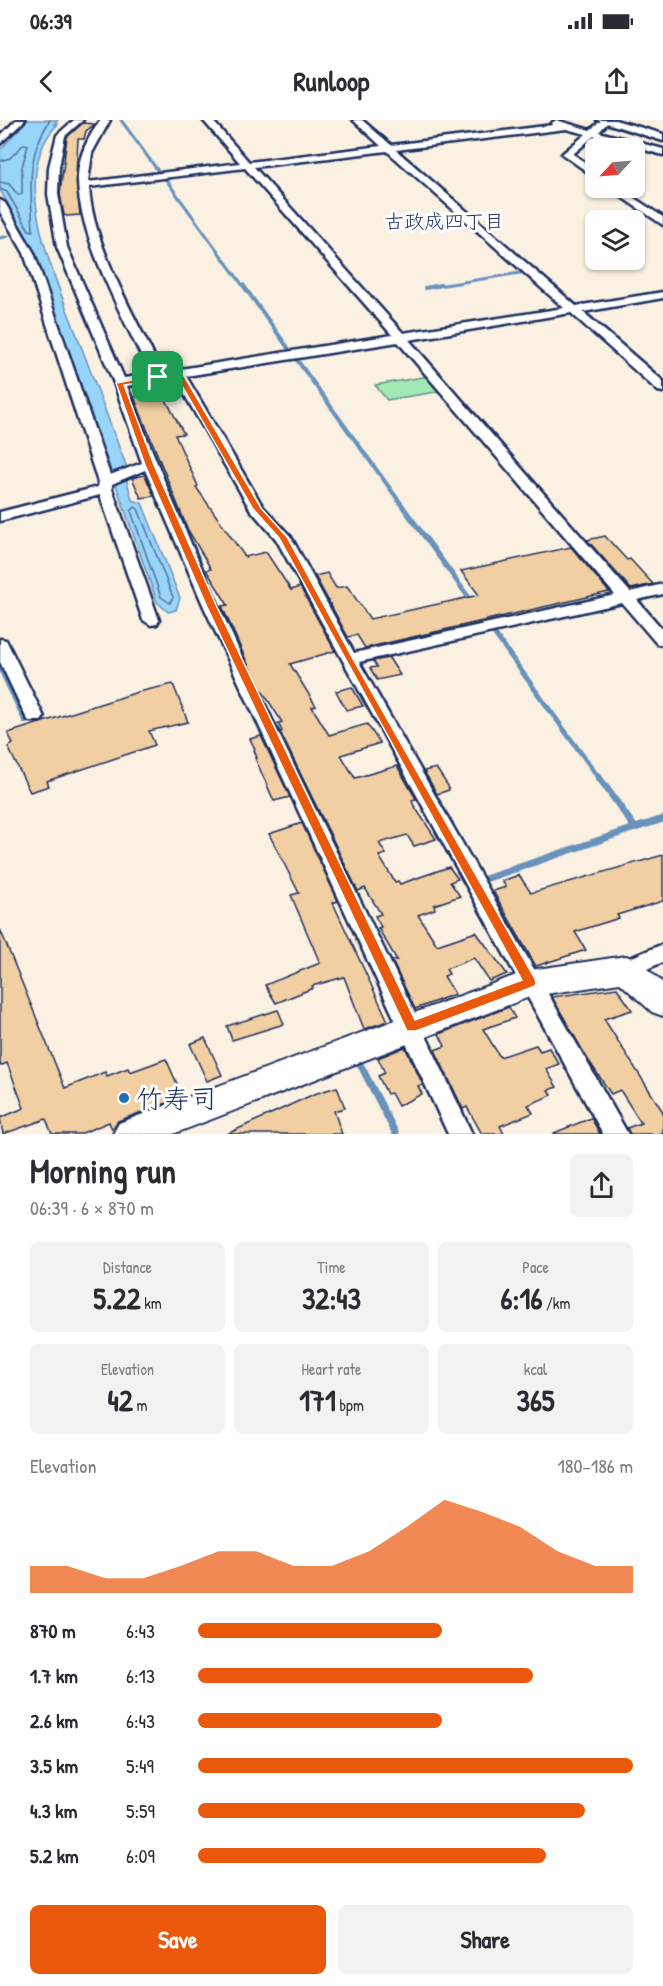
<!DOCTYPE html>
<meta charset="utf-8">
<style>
body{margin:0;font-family:"Patrick Hand","Klee One",sans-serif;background:#f2f2f3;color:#2b2b33;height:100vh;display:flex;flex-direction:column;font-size:22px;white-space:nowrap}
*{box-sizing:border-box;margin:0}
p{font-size:20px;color:#7c7c81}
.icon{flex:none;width:33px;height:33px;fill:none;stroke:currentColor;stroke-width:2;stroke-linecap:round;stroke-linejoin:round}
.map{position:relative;height:1014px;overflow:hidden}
.sheet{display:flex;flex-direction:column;background:#fff;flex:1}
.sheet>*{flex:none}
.needle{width:39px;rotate:244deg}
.fabs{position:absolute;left:585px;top:18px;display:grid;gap:12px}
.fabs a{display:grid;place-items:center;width:60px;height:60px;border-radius:9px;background:#fff;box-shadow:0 2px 4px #0004;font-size:30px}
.pin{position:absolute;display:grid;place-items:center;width:51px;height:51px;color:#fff;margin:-26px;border-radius:12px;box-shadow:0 3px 9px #0006}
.round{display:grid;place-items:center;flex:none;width:63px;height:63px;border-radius:9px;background:#f2f2f3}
.head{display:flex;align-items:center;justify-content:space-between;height:102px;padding:0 30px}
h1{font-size:33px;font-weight:700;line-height:45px}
.stats{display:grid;grid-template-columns:repeat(3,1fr);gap:9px;height:102px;padding:6px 30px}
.stats div{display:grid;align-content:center;border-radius:9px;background:#f2f2f3;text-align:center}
.stats b{font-size:30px;font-weight:700}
.stats small{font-size:16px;font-weight:400}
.stats p{font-size:16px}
.chart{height:168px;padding:12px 30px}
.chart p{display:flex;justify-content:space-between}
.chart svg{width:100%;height:108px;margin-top:6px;fill:#ea580c;opacity:.7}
.cta{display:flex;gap:12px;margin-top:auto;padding:12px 30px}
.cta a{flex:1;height:69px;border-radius:9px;background:#ea580c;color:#fff;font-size:24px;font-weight:700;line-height:69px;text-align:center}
.cta a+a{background:#f2f2f3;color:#2b2b33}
ul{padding:0 30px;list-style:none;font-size:20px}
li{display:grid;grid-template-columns:96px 72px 1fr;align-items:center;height:45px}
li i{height:15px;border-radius:8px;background:#ea580c}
.status{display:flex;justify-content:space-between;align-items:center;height:42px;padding:0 30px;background:#fff;direction:ltr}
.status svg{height:16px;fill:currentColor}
header{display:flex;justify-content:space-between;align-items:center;height:78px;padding:0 30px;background:#fff;font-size:27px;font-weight:700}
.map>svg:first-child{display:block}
</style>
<div class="status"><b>06:39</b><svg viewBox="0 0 49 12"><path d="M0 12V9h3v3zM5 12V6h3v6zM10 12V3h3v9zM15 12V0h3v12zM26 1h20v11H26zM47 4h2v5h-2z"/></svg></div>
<header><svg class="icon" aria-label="back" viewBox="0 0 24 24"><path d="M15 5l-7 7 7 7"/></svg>Runloop<svg class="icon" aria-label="share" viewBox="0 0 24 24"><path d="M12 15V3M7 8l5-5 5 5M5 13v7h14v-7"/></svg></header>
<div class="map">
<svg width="663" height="1014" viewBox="0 0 663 1014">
<rect width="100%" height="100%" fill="#fbf1e3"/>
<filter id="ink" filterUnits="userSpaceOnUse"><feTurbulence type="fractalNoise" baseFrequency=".0167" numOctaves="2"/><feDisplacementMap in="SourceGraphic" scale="12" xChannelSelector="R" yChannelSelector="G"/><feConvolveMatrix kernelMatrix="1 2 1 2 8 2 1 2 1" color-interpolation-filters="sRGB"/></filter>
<g filter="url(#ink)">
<polygon fill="#a3e9b5" stroke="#5f8c8a" stroke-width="1.5" points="429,256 442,271 387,280 375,265"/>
<path fill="#99d4f9" stroke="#6792bb" stroke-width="1.5" d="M27,0H58L54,4H58C5,56 58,163 79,221C95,262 110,304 126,345L125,354L132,380L142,383L180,478L176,490L168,492L157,482L33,128L0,70V30Z"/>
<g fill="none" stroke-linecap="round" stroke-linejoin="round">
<g stroke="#4d719c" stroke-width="1.5">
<polyline points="0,41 10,38 24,24 28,25 22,47 22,74 18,75 9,64 0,62"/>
<path d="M0,69L7,72L29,110L33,111C31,69 25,37 50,0"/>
<polygon points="135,387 138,389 173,477 170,483 161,477 131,391"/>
</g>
<g stroke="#6792bb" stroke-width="3">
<polyline points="121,0 161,55"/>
<polyline points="362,0 392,26"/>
<polyline points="395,28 555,167"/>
<polyline points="164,57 244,167"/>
<polyline points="0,118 8,116"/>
<polyline points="432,167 526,152"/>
</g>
<g stroke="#6792bb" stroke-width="4">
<polyline points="243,165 291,232"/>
<polyline points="553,165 577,186"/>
<polyline points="425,168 441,165"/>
<polyline points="583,191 663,261"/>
<polyline points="297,240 399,381"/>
</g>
<g stroke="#6792bb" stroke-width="5">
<polyline points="398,380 472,482"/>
<polyline points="494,513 599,658"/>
<polyline points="0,548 25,601"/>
</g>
<g stroke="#6792bb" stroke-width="7">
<polyline points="598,656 635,708 663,699"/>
<polyline points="485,759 635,708"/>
<polyline points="359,942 396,1014"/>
</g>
</g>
<g fill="#f2cfa3" stroke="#1b2f5e" stroke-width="1.5">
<polygon points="83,3 95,4 86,11 84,19 78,19 76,55 80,95 67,96 64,95 60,74 67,17"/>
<polygon points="174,263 182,276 165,278 184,314 175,315 198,366 196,367 245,437 266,432 291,470 300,467 335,531 290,544 316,586 312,587 329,615 367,604 380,623 341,635 355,658 397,646 416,679 412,680 413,684 436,719 414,726 407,715 379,723 386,734 379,736 395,762 398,761 400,764 449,747 458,759 450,762 460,776 434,785 435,789 418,795 437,825 476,812 507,854 489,861 474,838 446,849 449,854 444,856 455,874 415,889 392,841 397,840 378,808 381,807 375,796 381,794 365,768 358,771 280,612 282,611 278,603 282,602 259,566 250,549 222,486 228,485 206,450 211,449 188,410 134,277 138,276 133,267"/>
<polygon points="145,355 154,376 141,378 132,358"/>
<polygon points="605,416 627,440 630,439 653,464 631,469 587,420"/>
<polygon points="571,427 609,472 365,528 357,515 348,517 315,456 327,453 336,468 347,466 370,499 479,475 461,451"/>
<polygon points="389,538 400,555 377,560 370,548 377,547 373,541"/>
<polygon points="173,564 188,602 149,611 155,625 47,661 49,666 30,672 8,627 13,624 8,613 138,572"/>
<polygon points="352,567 363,586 346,590 336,571"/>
<polygon points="261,616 290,677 274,681 255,638 257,638 254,630 255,629 250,619"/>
<polygon points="436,648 448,666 449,670 437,674 424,651"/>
<polygon points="302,703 338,781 333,783 388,901 364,909 344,857 312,866 313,868 276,883 265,865 320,843 291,775 299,773 269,714"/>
<polygon points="663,735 663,781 617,795 619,798 575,812 586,830 536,846 493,771 506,767 502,761 519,755 531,773"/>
<polygon points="0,809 65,968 105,952 107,956 128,948 130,952 166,939 183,977 118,1001 112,1009 109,1002 80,1014 52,1014 46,999 3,1014 0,998 24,988 7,943 0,946"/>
<polygon points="617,868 632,890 604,899 663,992 663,1014 630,1014 627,1008 641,1003 620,970 611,974 587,938 552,877"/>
<polygon points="509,887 515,898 483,909 500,937 536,925 540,931 549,928 559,944 546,949 557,967 548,970 552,975 528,985 533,993 500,1006 504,1014 482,1014 467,987 463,989 435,930 445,926 439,914"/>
<polygon points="278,890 284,904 232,920 227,906"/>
<polygon points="205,918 222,955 207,961 190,924"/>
<polygon points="405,927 423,965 418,966 422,974 398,986 391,973 387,974 378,956 385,953 378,938"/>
<polygon points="337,967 345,988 334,991 342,1014 227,1014 314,974"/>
<polygon points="591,998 600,1014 554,1014 554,1013"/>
</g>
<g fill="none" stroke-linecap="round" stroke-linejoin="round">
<g stroke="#1b2f5e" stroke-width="5">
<g id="minor">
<polygon points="16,0 25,0 0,24 0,16"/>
<path d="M74,0H83L65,16L59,47L58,74L67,127L124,258L150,254C125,200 76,115 78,55C79,35 89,15 101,0H110L92,33L88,62L240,43L203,0H212L249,42L381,26L353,0H362L391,25L553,5L552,3L556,0L590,10L602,0H610L599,12L663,29V35L594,16L573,34L596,50V58L562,34L586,14L566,9L396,30L576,186L663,172V178L583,192L663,261V272L658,271L571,193L409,220L630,472L663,464V474L637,480L663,510V525L657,524L622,483L359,542L628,1014H603L276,419L250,389L175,258L127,266C223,523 358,765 472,1014H448L204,487L145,350L112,364V369L159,500L157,504L151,505L143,500L100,375L0,401V392L98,367V362L24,133L0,92V80L5,83L34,133L110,355L142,343L114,263L57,127L48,74L49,47L57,15ZM387,31L564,188L403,213L254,47ZM245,48L392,215L162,252C137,200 92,125 89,67ZM398,222L615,475L354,533L291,417L263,387L186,256Z"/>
<polygon points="608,68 619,68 663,97 663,105"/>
<polygon points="0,519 6,520 8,524 44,597 41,601 29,601 26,597 0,542"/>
<polygon points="663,824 663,842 626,858 618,855 615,849 618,843"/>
</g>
</g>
<g stroke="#1b2f5e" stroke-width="5">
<polygon id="tertiary" points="597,0 615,0 663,14 663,21"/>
</g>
<g stroke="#1b2f5e" stroke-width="4">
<polygon id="secondary" points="626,836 637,840 663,863 663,896 652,892 620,863 532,876 173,1014 113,1014 119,1003 519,854 530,850"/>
</g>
<use href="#minor" fill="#fff" fill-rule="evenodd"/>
<use href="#tertiary" fill="#fff" fill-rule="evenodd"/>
<use href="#secondary" fill="#fff" fill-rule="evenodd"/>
</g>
</g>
<path fill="#ea580c" stroke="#fff" stroke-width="1.5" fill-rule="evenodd" d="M179,252L183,254L261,388L287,417L353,539L535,859L536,863L535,866L416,911H407L207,487L145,345L116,263ZM177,257L253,389L279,418L522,860L415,900L217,487L154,345L124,265Z"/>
<circle fill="#1f6fb2" stroke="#fff" stroke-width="2" cx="124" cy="978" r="6"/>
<g text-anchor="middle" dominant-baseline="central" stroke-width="6" stroke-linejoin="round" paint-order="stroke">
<g font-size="20" fill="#1b2f5e" stroke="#fff">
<text x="444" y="100">古政成四丁目</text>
</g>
<g font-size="27" fill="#1b2f5e" stroke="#fff" text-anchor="start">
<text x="136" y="978">竹寿司</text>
</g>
</g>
</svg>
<div class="fabs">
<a><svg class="needle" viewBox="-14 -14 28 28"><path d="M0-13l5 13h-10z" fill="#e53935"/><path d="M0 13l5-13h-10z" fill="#7c7c81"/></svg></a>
<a><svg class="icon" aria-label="layers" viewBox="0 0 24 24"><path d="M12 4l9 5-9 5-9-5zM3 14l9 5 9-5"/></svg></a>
</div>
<div class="pin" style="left:158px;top:257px;background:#1e9e55"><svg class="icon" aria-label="arrive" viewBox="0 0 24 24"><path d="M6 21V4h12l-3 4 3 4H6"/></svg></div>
</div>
<section class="sheet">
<div class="head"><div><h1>Morning run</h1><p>06:39 · 6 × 870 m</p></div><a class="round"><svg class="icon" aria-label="share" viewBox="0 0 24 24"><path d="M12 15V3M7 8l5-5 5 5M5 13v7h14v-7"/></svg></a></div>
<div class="stats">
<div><p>Distance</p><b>5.22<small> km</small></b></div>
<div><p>Time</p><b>32:43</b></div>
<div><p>Pace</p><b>6:16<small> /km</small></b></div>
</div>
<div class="stats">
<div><p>Elevation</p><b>42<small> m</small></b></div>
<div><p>Heart rate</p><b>171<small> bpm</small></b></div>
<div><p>kcal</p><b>365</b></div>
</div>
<div class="chart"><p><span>Elevation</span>180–186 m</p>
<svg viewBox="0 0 160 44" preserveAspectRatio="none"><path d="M0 44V33L10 33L20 38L30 38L40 33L50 27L60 27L70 33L80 33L90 27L100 17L110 6L120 11L130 17L140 27L150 33L160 33V44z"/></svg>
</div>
<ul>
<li><b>870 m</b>6:43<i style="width:56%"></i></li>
<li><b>1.7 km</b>6:13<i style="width:77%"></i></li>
<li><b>2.6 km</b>6:43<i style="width:56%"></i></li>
<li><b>3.5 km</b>5:49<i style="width:100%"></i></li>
<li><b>4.3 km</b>5:59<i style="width:89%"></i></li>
<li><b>5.2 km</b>6:09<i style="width:80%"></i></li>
</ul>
<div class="cta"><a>Save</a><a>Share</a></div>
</section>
